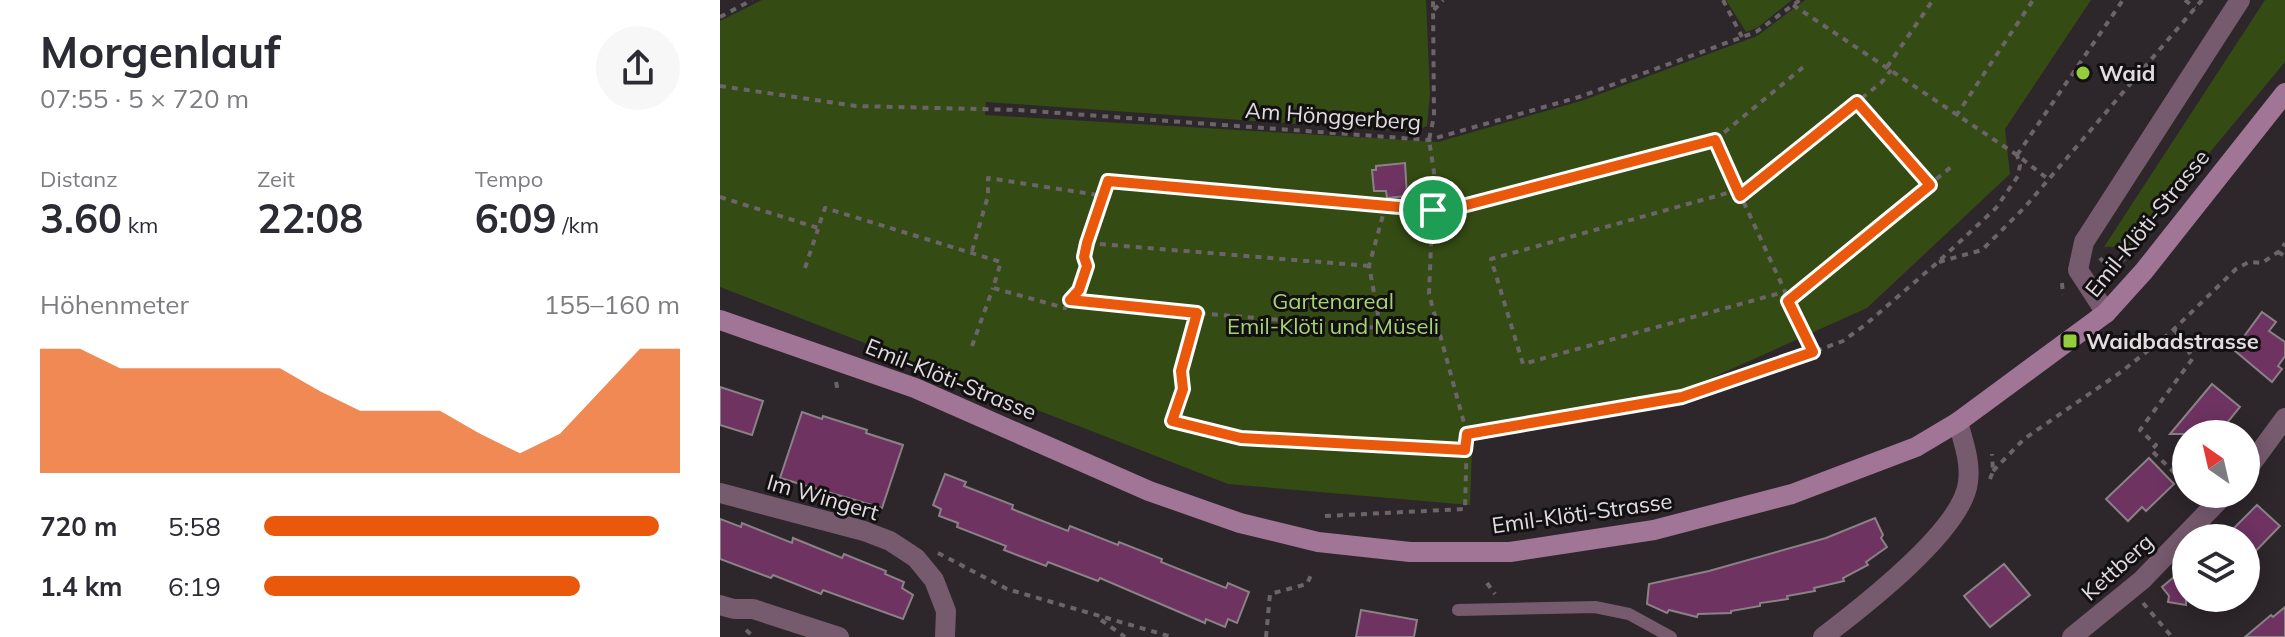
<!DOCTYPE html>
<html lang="de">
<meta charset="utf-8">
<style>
body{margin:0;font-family:Mulish,sans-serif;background:#f7f7f7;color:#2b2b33;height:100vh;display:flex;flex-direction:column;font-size:30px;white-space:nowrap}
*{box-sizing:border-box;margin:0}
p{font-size:26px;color:#7c7c81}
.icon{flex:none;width:44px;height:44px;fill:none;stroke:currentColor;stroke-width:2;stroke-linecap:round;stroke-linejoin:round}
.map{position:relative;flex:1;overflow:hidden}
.side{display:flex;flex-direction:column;background:#fff;width:720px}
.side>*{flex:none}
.needle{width:52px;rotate:326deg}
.fabs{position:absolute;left:1452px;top:420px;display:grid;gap:16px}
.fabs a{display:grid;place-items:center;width:88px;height:88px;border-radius:50%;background:#fff;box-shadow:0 4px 20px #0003;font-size:40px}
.pin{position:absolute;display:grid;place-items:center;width:68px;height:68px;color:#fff;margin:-34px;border:4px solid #fff;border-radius:50%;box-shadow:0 2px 8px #0007}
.round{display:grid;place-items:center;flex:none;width:84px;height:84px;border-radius:42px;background:#f7f7f7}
.summary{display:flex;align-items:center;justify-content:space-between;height:136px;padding:0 40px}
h1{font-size:44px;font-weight:700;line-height:60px}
.metrics{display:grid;grid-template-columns:repeat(3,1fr);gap:12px;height:136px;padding:8px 40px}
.metrics div{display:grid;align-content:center}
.metrics b{font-size:40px;font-weight:700}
.metrics small{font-size:22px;font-weight:400}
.metrics p{font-size:22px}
.chart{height:224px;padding:16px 40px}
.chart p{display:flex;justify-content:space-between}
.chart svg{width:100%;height:144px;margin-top:8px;fill:#ea580c;opacity:.7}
ul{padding:0 40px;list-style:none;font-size:26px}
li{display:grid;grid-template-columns:128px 96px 1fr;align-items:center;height:60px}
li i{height:20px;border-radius:10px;background:#ea580c}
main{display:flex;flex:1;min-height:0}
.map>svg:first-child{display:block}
</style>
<main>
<section class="side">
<div class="summary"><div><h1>Morgenlauf</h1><p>07:55 · 5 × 720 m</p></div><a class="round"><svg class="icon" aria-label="share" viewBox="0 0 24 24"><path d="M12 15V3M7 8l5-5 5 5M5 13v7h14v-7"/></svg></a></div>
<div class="metrics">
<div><p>Distanz</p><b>3.60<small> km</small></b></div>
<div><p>Zeit</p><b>22:08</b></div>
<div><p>Tempo</p><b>6:09<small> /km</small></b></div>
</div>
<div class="chart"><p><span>Höhenmeter</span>155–160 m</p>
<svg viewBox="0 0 160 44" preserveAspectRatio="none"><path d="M0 44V6L10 6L20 12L30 12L40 12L50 12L60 12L70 19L80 25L90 25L100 25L110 32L120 38L130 32L140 19L150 6L160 6V44z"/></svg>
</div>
<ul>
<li><b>720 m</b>5:58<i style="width:95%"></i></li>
<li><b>1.4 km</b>6:19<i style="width:76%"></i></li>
</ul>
</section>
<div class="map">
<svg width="1565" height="637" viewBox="0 0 1565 637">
<rect width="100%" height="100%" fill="#2d262b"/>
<g fill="#354b14">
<polygon points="42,0 706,0 710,93 707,126 692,132 266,102 265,115 718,142 861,101 1037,36 1085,0 1371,0 1285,129 1290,174 1147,308 965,390 753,425 750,505 508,484 0,287 0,21"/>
<polygon points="1006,0 1072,0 1037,28 1026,32"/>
<polygon points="1545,0 1565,0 1565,62 1412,246 1384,247"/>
</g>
<g fill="#6e3361" stroke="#8a8287" stroke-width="2">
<polygon points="685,163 687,196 667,198 666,191 654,191 652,170 656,170 656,166"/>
<polygon points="1542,312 1556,322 1549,331 1565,342 1565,356 1558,366 1562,369 1552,382 1514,350"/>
<polygon points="1492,384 1520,407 1498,434 1450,434"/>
<polygon points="0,387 43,401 32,435 0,425"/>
<polygon points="82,412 102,419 103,416 147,430 146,433 183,445 162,508 60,478"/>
<polygon points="1429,458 1454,484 1426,511 1422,507 1408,521 1386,499"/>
<polygon points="225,474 246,482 244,486 293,505 292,509 348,531 350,526 398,545 399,542 442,559 441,562 506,588 508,583 529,592 517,623 508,619 505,627 486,619 485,623 380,578 378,581 328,562 326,566 284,550 286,546 237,527 238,523 219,516 221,509 213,505"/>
<polygon points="1537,505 1560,526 1526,561 1526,538 1504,538"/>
<polygon points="1155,518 1163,535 1161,538 1167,547 1146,562 1148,565 1123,578 1124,581 1094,588 1095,591 1067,596 1068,599 1040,603 1040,606 1011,611 1011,613 978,614 977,617 949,610 947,613 927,604 929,584 989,571 1106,538"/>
<polygon points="0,519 21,527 22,523 72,543 73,538 122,558 124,554 166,571 165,574 184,582 182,588 193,595 183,619 103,590 101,594 53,575 51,578 0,559"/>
<polygon points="1284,564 1310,595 1270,627 1244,596"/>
<polygon points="1466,567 1466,605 1448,602 1449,596 1442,587"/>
<polygon points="1565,607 1565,637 1525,637 1551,615 1553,617"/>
<polygon points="641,610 697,620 694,637 636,637"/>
</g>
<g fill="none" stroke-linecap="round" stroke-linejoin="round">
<g stroke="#6b6569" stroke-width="4" stroke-dasharray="6 6" stroke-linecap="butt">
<polyline points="1003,0 1022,37"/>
<polyline points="1465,0 1475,8"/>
<polyline points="1073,5 1297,155 1328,179"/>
<polyline points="714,10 723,0"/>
<polyline points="0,17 32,0"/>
<polyline points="1167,67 1213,0"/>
<polyline points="0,86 136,106 298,110 709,140 859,97 1036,32 1080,0"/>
<polyline points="1137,102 1210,184"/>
<polyline points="1236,116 1313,0"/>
<polyline points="995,140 1087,64"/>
<polyline points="1297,155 1403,0"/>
<polyline points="1018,190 771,259 803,364 1064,292"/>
<polyline points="1020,196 1137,102 1162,82 1171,70"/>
<polyline points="0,197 98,228 105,208 281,262 273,288 345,308 350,300 477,313"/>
<polyline points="713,210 666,204 649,266 660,325 658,328 477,313 461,371 463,389 452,421 521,438 745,450"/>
<polyline points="713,214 995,140 1093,352"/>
<polyline points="252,251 268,196 268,178 384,196"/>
<polyline points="1558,252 1565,256"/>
<polyline points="1380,258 1387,266 1407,258"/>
<polyline points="1219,262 1262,250 1305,207 1482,0"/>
<polyline points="649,266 367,243 388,181 666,204"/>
<polyline points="85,268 98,229"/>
<polyline points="1342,283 1343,295"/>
<path d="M350,300C368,280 363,267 367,243"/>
<polyline points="1068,301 1231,167"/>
<polyline points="1454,329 1473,358 1420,430 1436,445 1431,450 1462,480 1466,478"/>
<polyline points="252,346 273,288"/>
<polyline points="116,382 118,391"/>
<polyline points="747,434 962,397 1018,380 1123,341 1145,325 1218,262 1276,208 1298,176 1300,165 1297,155"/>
<polyline points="1273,471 1304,439 1401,372 1450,333 1516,269 1529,262 1542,263 1561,250 1565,243"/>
<polyline points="1270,479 1273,471 1272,454"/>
<polyline points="605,516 745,509 747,434 709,294 714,172 709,140 714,116 713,0"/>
<polyline points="218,553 287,589 452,637"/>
<polyline points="767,583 775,594"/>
<polyline points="1423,603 1452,637"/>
<polyline points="381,620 405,637"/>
<polyline points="26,630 34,637"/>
<polyline points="546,637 550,594 587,584 591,575"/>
</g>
<polyline stroke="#765a6e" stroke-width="12" points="738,610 875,607 909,614 951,637"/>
<g stroke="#765a6e" stroke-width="20">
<polyline points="1386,313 1358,270 1364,242 1520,0"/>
<polyline points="1526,471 1565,418"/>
<polyline points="0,493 144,531 170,541 196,558 214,580 226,611 225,637"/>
<polyline points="0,605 14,609 33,609 119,637"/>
<path d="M1103,637C1141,608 1243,530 1248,482C1251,462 1243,441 1238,422"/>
<polyline points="1352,637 1422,580 1505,494"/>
</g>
<polyline stroke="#a17596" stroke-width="20" points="0,320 195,388 429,491 520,523 598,542 690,552 790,552 934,530 1072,494 1196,447 1238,422 1386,313 1424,271 1565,93"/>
</g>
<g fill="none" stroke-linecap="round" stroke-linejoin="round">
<g stroke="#fff" stroke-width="16">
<polygon id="route" points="1137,102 1210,185 1068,301 1093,352 962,397 747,434 745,450 521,438 452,421 463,389 461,371 477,313 350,300 359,290 367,266 364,257 367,243 388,181 713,210 712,214 995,140 1020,196"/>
</g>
<use href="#route" stroke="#ea580c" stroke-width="10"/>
</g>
<g fill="#94cc3c" stroke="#131012" stroke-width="3">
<circle cx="1363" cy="73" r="8"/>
<rect x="1342" y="333" width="16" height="16" rx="4"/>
</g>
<g text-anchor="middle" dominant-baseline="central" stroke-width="6" stroke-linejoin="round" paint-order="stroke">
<g font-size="22" font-weight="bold" fill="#e1dce0" stroke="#131012" text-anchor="start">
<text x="1379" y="73">Waid</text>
<text x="1366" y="341">Waidbadstrasse</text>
</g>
<g font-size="22" fill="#e1dce0" stroke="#131012">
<text transform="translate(613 116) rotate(4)">Am Hönggerberg</text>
<text transform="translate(1427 223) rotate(-51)">Emil-Klöti-Strasse</text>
<text transform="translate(231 379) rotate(22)">Emil-Klöti-Strasse</text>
<text transform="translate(103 497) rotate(16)">Im Wingert</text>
<text transform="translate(862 513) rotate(-8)">Emil-Klöti-Strasse</text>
<text transform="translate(1397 567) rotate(-42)">Kettberg</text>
</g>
<g font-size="22" fill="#a7d370" stroke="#131012">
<text x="613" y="301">Gartenareal<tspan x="613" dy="25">Emil-Klöti und Müseli</tspan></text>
</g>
</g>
</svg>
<div class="fabs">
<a><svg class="needle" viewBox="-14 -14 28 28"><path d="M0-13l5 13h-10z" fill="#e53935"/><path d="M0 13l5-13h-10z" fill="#7c7c81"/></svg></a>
<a><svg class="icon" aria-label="layers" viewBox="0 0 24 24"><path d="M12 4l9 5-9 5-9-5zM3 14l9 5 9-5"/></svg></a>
</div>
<div class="pin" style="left:713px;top:210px;background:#1e9e55"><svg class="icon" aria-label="arrive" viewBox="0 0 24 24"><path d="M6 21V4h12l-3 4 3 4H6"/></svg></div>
</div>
</main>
